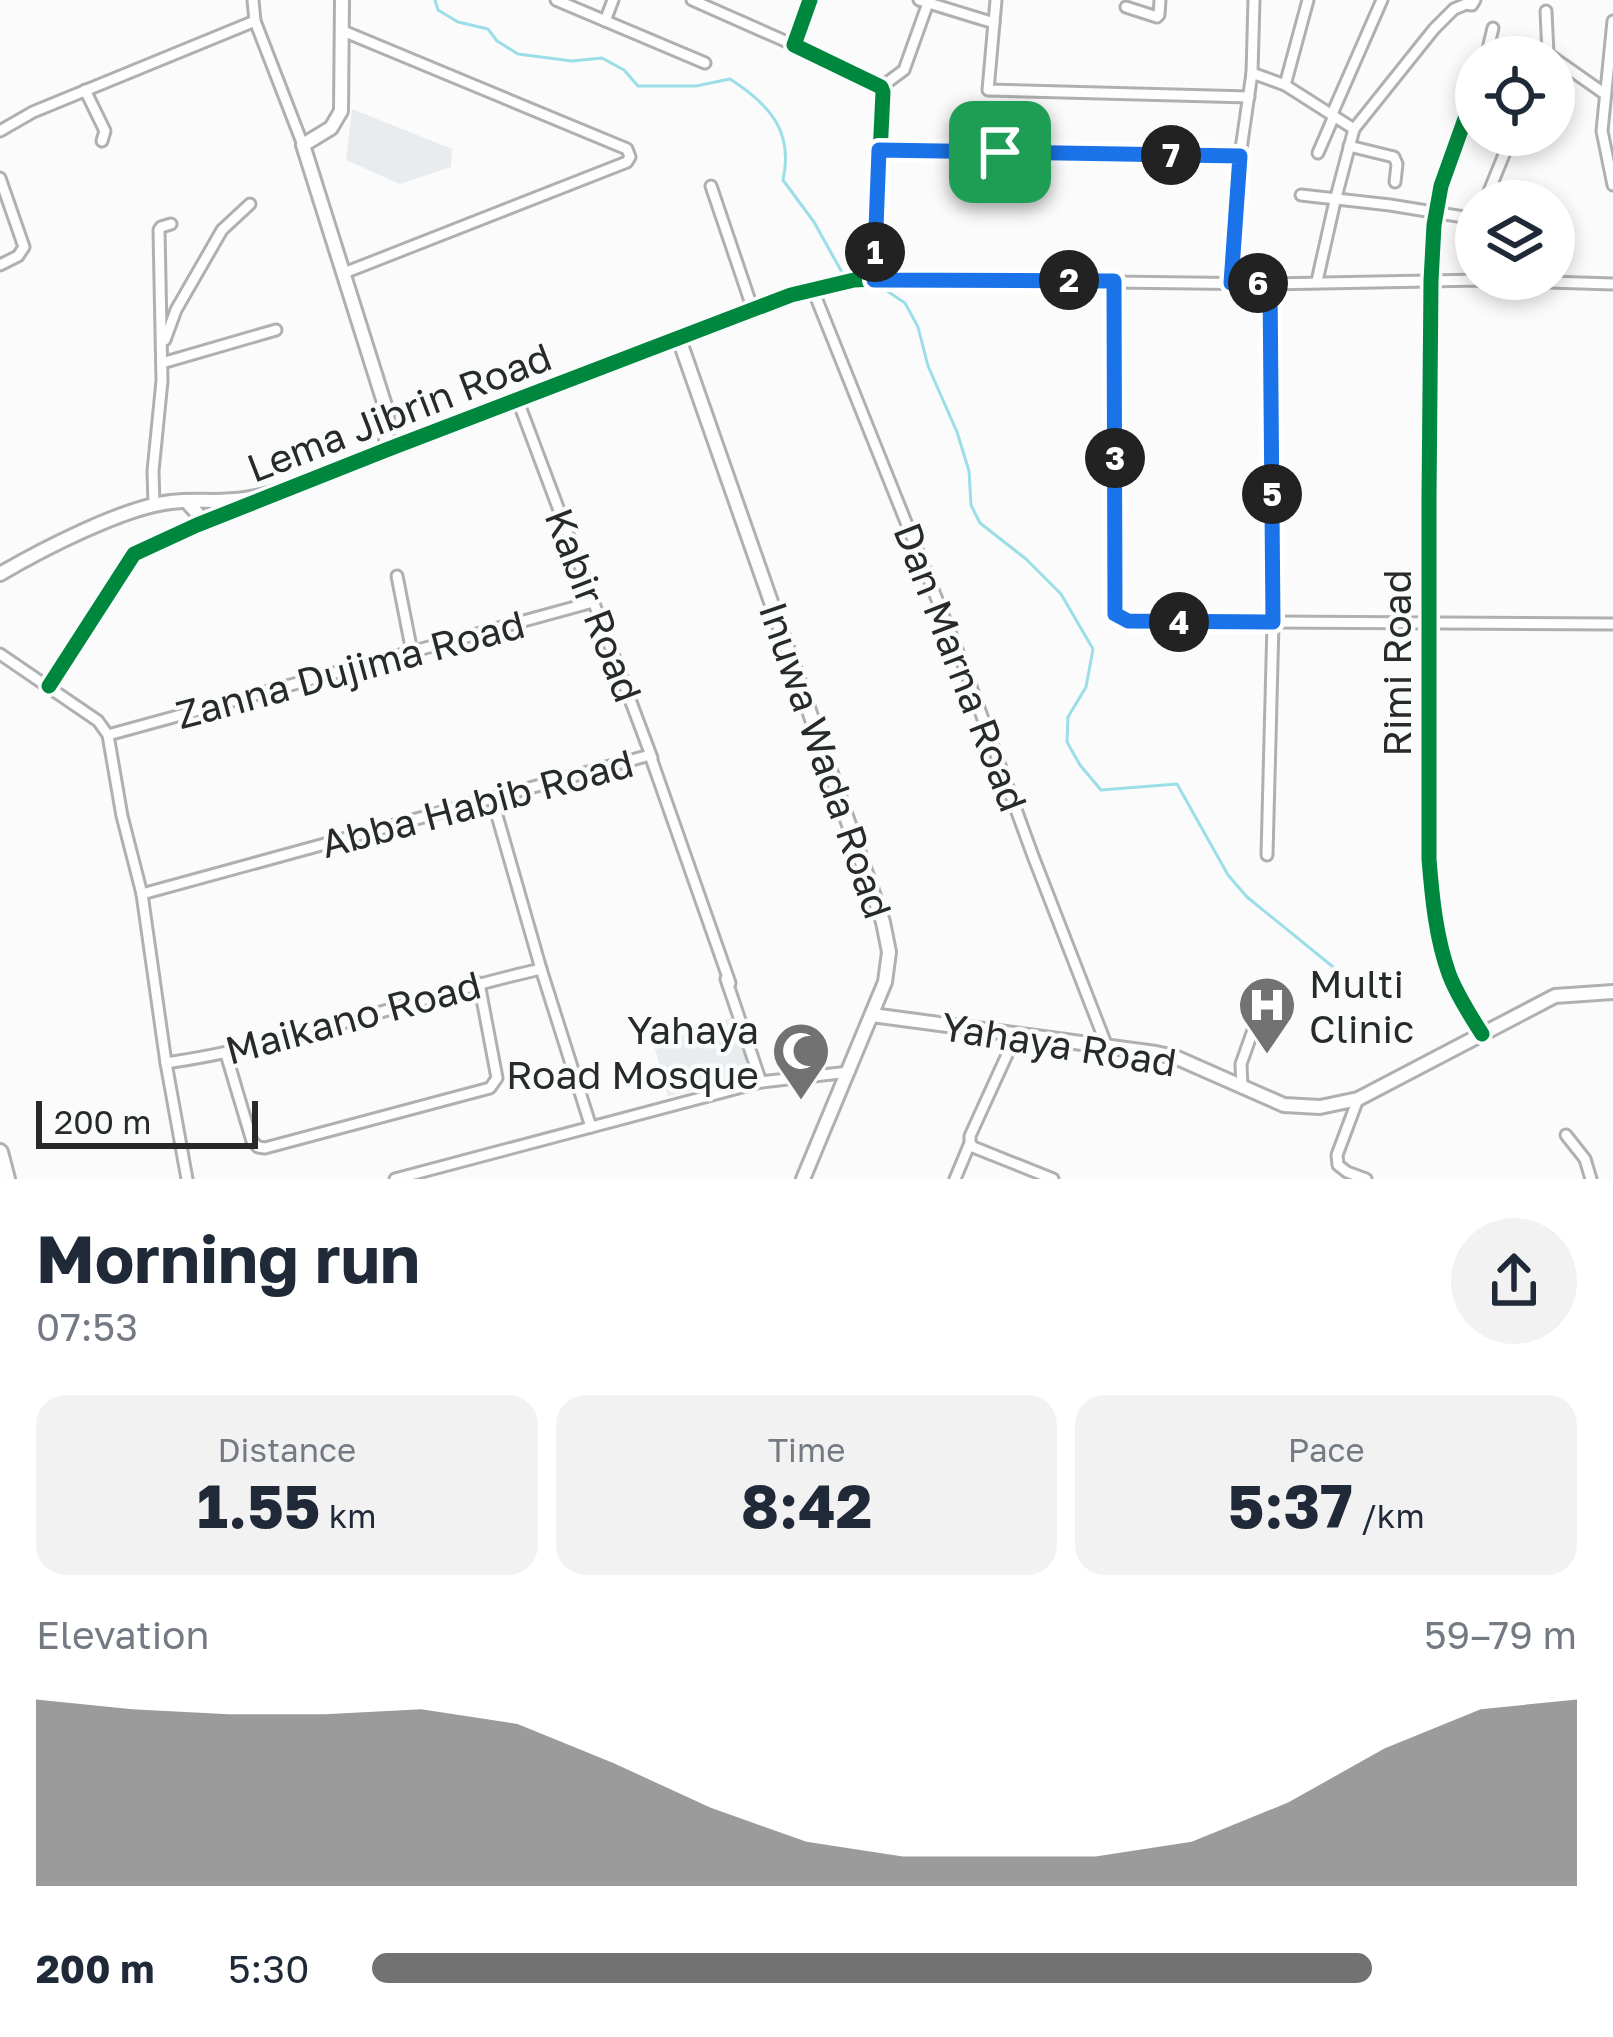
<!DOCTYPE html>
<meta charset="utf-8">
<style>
body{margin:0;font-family:"Golos Text",sans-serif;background:#f2f2f3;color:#1f2937;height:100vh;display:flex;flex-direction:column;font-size:45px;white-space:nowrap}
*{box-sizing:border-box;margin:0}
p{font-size:39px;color:#747a83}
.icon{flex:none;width:66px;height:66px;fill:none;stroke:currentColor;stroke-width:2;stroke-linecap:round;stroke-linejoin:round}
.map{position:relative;height:1179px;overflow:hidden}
.details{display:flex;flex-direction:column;background:#fff;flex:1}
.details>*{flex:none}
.buttons{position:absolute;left:1455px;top:36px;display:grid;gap:24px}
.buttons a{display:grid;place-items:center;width:120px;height:120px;border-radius:50%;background:#fff;box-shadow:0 6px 18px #0003;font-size:60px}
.scale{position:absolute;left:36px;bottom:30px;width:222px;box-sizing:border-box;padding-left:12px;border:6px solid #282929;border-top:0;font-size:33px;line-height:42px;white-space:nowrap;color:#282929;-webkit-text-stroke:9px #fafbfc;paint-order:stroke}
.pin{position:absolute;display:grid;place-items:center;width:102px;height:102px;color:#fff;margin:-51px;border-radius:24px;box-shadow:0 6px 18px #0006}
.km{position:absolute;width:60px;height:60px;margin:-30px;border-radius:50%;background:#222;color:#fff;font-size:33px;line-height:60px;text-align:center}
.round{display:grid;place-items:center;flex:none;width:126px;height:126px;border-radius:63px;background:#f2f2f3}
.head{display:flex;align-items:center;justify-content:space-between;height:204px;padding:0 36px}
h1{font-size:66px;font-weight:700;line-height:90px}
.stats{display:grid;grid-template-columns:repeat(3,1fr);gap:18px;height:204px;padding:12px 36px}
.stats div{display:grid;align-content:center;border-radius:30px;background:#f2f2f3;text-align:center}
.stats b{font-size:60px;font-weight:700}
.stats small{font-size:33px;font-weight:400}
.stats p{font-size:33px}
.chart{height:336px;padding:24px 36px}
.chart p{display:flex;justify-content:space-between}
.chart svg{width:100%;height:216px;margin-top:12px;fill:#727272;opacity:.7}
ul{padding:0 36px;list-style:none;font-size:39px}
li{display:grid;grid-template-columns:192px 144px 1fr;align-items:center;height:90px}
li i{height:30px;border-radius:15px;background:#727272}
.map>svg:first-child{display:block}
</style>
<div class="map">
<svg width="1613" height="1179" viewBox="0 0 1613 1179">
<rect width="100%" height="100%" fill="#fbfbfb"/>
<g fill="#e8ecef">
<polygon points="352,109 452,149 451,167 400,184 346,160"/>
<polygon points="730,1018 753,1078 668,1096 654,1045"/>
</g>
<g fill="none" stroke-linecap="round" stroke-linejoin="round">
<g stroke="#9bdee8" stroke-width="3">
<path d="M435,0L438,10L458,22L488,29L497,41L518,54L572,61L602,58L624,70L638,86H696L730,79C769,104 794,131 783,180L814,222L844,276"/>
<polyline points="855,286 884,289 905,303 918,327 928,366 957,432 969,471 971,505 980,523 1026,559 1061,594 1093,649 1086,687 1068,717 1067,742 1080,765 1101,790 1177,784 1228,875 1247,897 1343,975"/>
</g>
<g stroke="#b0b0b0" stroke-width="15">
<g id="street">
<polyline points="253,0 255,21 303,145"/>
<polyline points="556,0 705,63"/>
<polyline points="692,0 794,45"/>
<polyline points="919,0 994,23"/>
<polyline points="996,0 988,90 1249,97"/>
<polyline points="1126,7 1157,17 1159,15 1160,0"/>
<polyline points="1546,11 1548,54"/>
<polyline points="605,21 613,0"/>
<polyline points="1613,21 1602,131 1613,185"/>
<polyline points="343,31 627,149 630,157 627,162 344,273"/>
<polyline points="1548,54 1605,94"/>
<polyline points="1486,57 1493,28"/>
<polyline points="1252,73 1285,85 1354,129"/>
<polyline points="1285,85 1308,0"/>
<polyline points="881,87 904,70 928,3"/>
<path d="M1476,88L1441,186L1434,225L1431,281L1429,497V859C1432,897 1436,938 1449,974C1457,995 1470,1015 1482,1034"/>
<polyline points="85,90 105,131 102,141"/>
<polyline points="1332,114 1382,0"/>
<polyline points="0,131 33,112 255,21"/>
<polyline points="1349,146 1394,157 1397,164 1395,182"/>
<polyline points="879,150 1240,156"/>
<polyline points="1318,153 1334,116"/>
<polyline points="0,178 24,247 18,256 0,265"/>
<polyline points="711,186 753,310"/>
<polyline points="1301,195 1390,205 1476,219"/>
<polyline points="1485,201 1512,135"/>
<polyline points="874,279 1270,284 1480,280 1613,284"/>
<polyline points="1114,281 1115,614 1128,621 1613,624"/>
<polyline points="1317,281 1335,201 1354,129 1434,29 1454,9 1466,4 1472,5 1475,0"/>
<polyline points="1231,283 1240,156 1252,73 1254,0"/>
<polyline points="813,290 964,667 1033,856 1106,1044"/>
<polyline points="165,340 176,310 222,230 250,204"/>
<polyline points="162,363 276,330"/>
<polyline points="518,401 652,758"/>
<polyline points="154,505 153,471 162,381 159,230 161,227 171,224"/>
<polyline points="397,576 412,652"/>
<polyline points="0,654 98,721 108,735 122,816 142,894 166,1063 187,1179"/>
<polyline points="49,686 134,554 260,501"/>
<polyline points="108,735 593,602"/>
<polyline points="492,798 541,969 591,1127"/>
<polyline points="1267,855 1273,623 1270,284"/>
<polyline points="142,894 650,755 730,983"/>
<polyline points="726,979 761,1082"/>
<polyline points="226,1054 252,1141 258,1147 265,1148 490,1088 497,1078 479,983"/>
<path d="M166,1063C293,1045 415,997 541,969"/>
<polyline points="1242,1088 1241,1064 1257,1019"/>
<polyline points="1358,1099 1337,1155 1338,1165 1347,1172 1366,1179"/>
<polyline points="1566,1135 1585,1159 1591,1179"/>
<polyline points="970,1143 973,1147 1053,1179"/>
<polyline points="395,1179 761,1082 849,1072"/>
<polyline points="955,1179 970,1143 970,1136 1016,1035"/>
</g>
</g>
<g stroke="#b0b0b0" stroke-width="18">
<g id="secondary">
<polyline points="342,0 341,111 331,128 303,145 387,412 386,450"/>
<polyline points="679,339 883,922 889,952 885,982 803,1179"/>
<polyline points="187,502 197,513 197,525"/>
<path d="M0,574C41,550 124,507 171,502C195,499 220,503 245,499C266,496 287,489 308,482L791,295L854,280L874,279L883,92L881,87L794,45L810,0"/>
<polyline points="872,1015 1156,1053 1175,1057 1284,1105 1320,1107 1358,1099 1555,996 1613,992"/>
</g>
</g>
<g stroke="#b0b0b0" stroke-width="20">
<polyline id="primary" points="0,1152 7,1179"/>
</g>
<use href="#street" stroke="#fefefe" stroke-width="9"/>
<use href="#secondary" stroke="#fefefe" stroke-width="12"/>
<use href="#primary" stroke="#fefefe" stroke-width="14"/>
<g stroke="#fafbfc" stroke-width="22">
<g id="cycleway">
<path d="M1476,88L1441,186L1434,225L1431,281L1429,497V859C1432,897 1436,938 1449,974C1457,995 1470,1015 1482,1034"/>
<polyline points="49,686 134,554 197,525 386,450 791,295 854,280 874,279 883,92 881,87 794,45 810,0"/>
</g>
</g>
<use href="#cycleway" stroke="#00873e" stroke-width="15"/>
</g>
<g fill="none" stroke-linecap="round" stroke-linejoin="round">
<g stroke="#fff" stroke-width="24">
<polygon id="route" points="879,150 1240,156 1231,283 1270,284 1273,622 1128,621 1115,614 1114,281 874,280"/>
</g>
<use href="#route" stroke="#1a73e8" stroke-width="15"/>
</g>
<defs>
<g id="hospital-pin" transform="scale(3)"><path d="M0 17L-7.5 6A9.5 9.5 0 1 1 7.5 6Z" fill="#727272" stroke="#fafbfc"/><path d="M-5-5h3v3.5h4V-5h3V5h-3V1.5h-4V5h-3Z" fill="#fff"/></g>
<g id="mosque-pin" transform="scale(3)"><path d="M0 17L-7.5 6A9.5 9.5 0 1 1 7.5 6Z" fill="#727272" stroke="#fafbfc"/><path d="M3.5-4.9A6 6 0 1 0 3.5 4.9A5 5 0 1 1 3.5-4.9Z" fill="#fff"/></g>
</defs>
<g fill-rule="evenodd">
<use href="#hospital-pin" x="1267" y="1005"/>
<use href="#mosque-pin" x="801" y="1051"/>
</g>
<g text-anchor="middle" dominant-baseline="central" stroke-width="9" stroke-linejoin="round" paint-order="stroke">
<g font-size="39" fill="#282929" stroke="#fafbfc">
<text transform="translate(399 412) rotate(-21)">Lema Jibrin Road</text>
<text transform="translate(594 605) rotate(69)">Kabir Road</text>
<text transform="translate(1396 663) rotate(-90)">Rimi Road</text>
<text transform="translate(961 667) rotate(69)">Dan Marna Road</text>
<text transform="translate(350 669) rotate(-15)">Zanna Dujima Road</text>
<text transform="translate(826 760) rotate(71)">Inuwa Wada Road</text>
<text transform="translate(477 803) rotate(-15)">Abba Habib Road</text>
<text transform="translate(353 1017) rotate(-15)">Maikano Road</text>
<text transform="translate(1059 1044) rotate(9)">Yahaya Road</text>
</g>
<g font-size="39" fill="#282929" stroke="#fafbfc" text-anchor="start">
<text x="1309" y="983">Multi<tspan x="1309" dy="45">Clinic</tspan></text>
<text x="759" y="1029" text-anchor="end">Yahaya<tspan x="759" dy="45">Road Mosque</tspan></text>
</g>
</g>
</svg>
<div class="buttons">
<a><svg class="icon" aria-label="locate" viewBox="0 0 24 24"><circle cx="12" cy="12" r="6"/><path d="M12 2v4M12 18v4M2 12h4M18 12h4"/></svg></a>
<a><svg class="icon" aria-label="layers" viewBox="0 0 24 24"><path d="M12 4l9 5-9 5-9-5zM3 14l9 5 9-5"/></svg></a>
</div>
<div class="scale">200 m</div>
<div class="pin" style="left:1000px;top:152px;background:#1e9e55"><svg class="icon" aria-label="arrive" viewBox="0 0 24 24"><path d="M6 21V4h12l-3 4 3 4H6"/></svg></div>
<b class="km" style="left:875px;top:252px">1</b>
<b class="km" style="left:1069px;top:280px">2</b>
<b class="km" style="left:1115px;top:458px">3</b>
<b class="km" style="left:1179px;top:622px">4</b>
<b class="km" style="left:1272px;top:494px">5</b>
<b class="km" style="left:1258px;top:283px">6</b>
<b class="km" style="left:1171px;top:155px">7</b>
</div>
<section class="details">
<div class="head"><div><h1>Morning run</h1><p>07:53</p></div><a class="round"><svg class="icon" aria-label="share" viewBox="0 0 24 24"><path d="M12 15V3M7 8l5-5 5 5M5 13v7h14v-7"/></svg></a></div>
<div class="stats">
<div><p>Distance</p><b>1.55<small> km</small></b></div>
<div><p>Time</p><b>8:42</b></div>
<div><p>Pace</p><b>5:37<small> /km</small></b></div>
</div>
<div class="chart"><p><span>Elevation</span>59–79 m</p>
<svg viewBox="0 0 160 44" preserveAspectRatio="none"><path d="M0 44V6L10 8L20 9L30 9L40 8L50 11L60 19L70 28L80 35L90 38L100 38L110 38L120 35L130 27L140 16L150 8L160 6V44z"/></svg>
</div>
<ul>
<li><b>200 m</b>5:30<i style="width:83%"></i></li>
</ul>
</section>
